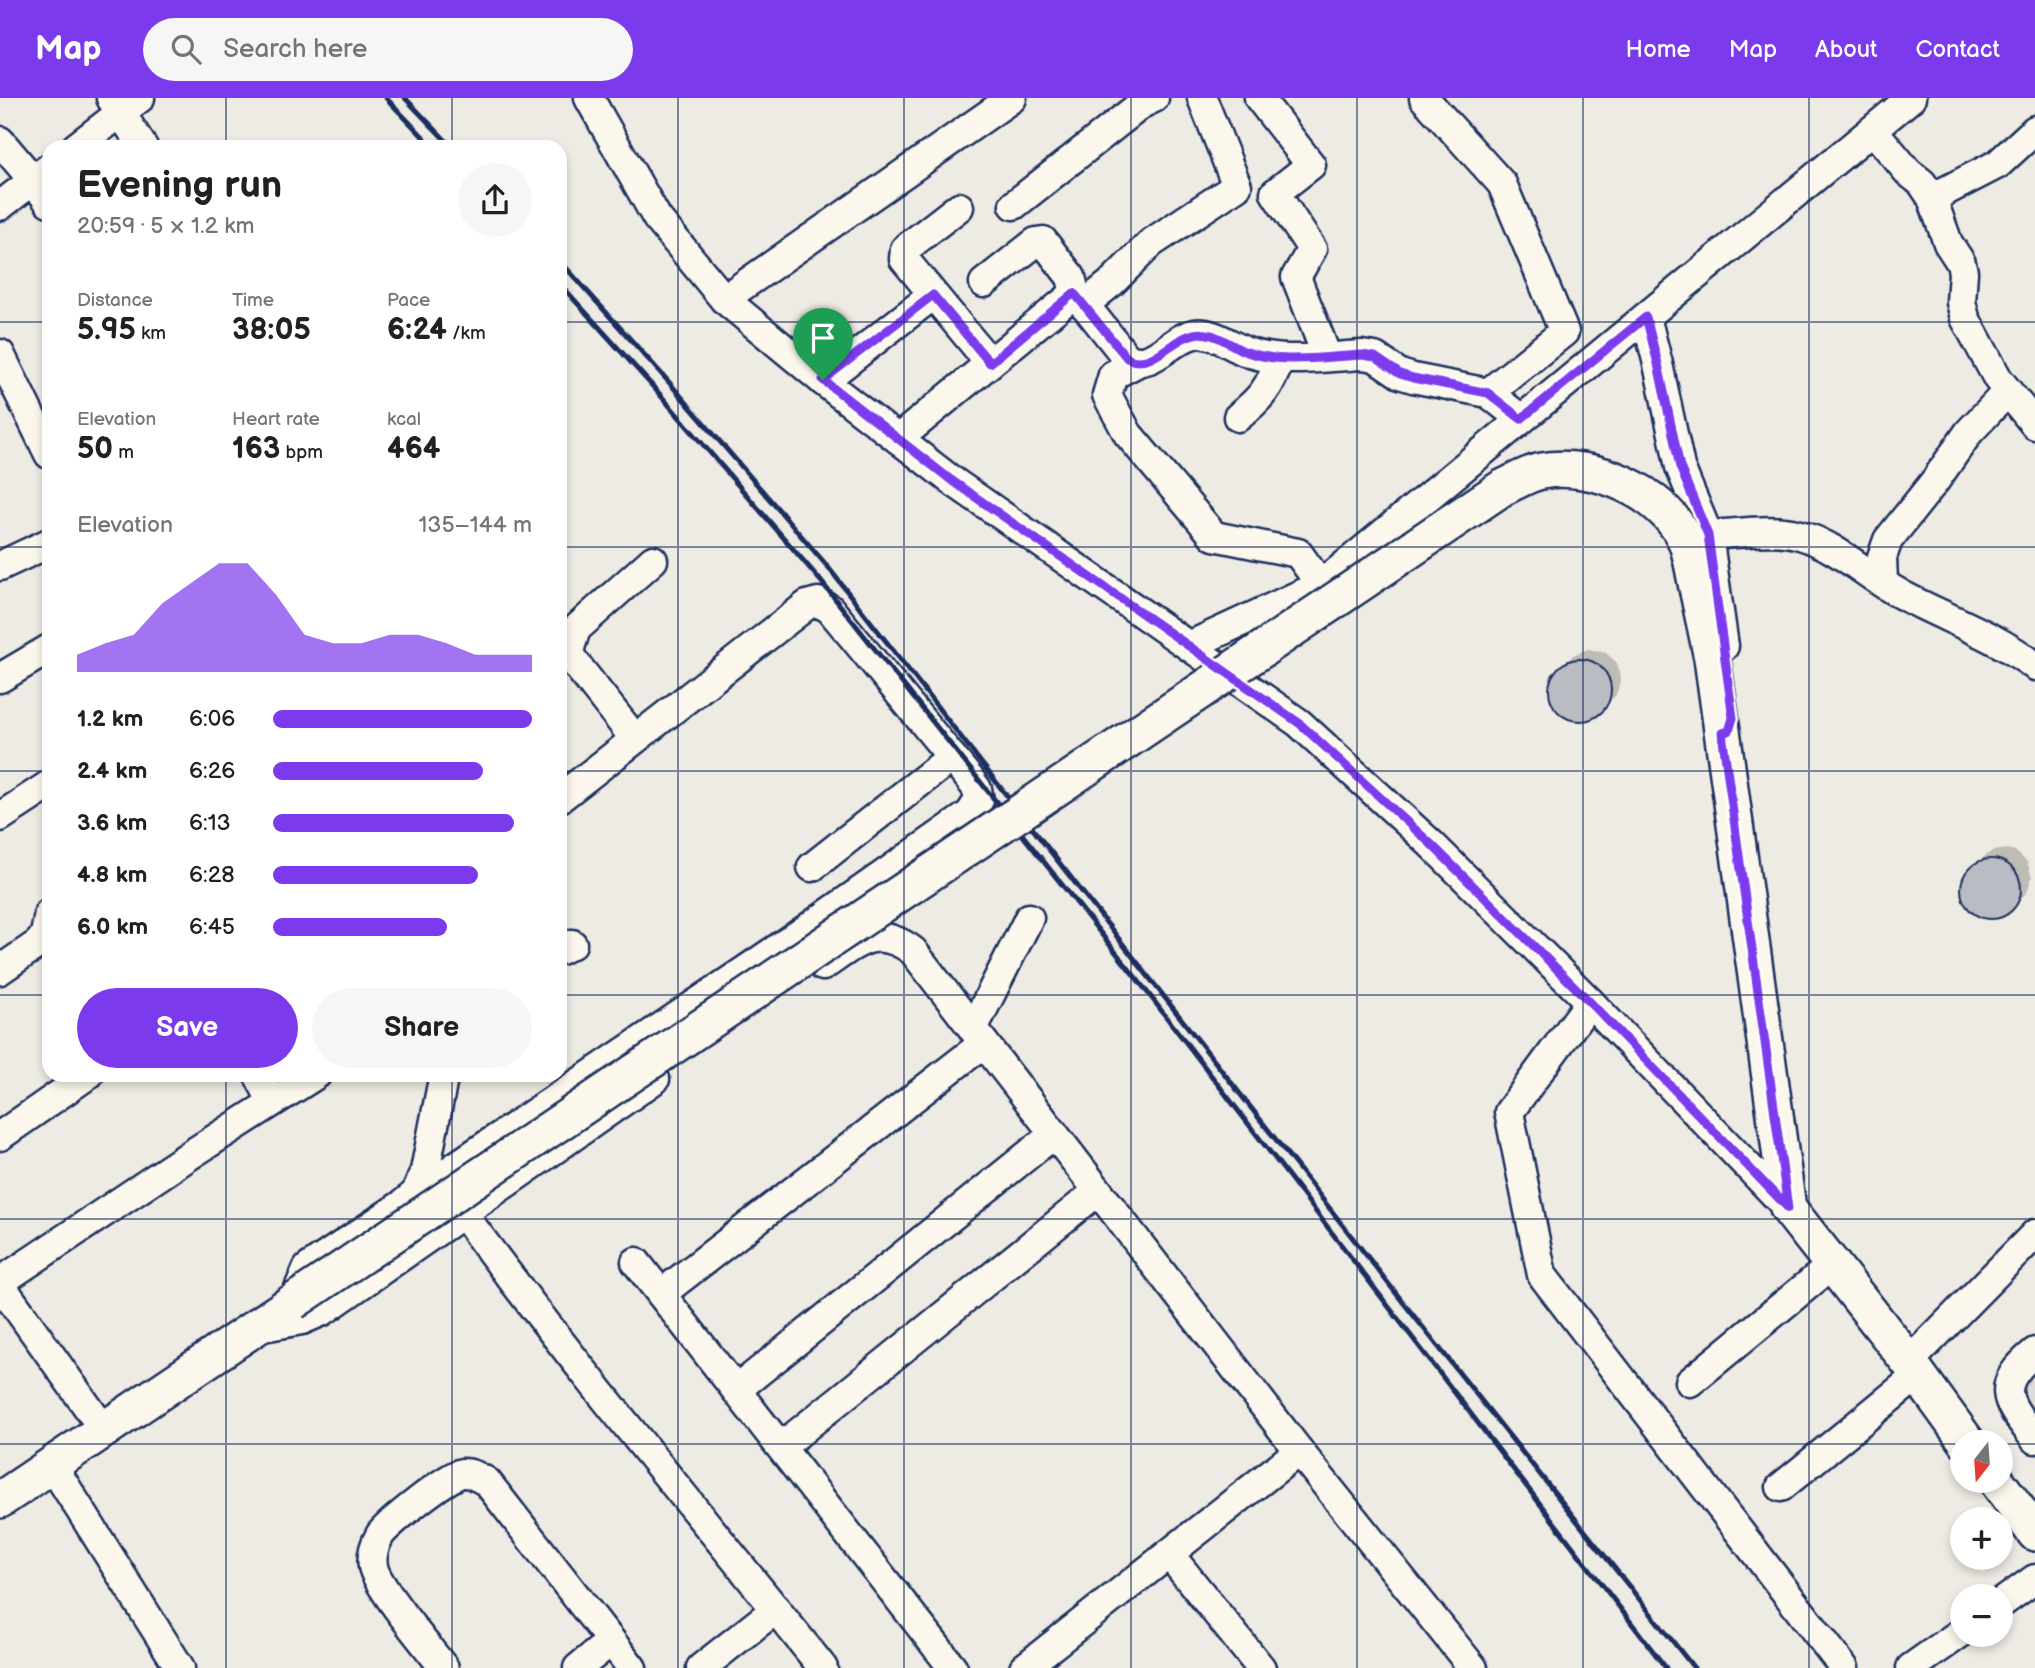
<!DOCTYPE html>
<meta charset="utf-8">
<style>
body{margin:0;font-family:"Balsamiq Sans",sans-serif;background:#f6f6f6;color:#202124;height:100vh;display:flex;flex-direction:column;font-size:26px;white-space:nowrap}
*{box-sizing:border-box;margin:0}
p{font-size:23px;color:#757577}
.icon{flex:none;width:38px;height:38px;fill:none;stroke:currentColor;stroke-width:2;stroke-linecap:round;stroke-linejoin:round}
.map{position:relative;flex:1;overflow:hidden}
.drawer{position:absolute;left:42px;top:42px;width:525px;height:942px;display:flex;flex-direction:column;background:#fff;border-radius:21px;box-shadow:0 4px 10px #0003}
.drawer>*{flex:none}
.needle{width:46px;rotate:197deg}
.controls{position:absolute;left:1950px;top:1332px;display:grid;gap:14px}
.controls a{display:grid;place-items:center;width:63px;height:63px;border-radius:50%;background:#fff;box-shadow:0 4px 10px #0003;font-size:35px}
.pin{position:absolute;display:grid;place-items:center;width:60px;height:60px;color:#fff;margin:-72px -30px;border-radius:50% 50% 50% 0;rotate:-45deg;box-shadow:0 0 7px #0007}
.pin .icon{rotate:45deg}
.round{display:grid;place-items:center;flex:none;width:74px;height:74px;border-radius:37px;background:#f6f6f6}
.overview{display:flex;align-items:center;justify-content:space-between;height:119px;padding:0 35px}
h1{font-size:38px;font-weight:600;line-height:52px}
.stats{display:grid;grid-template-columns:repeat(3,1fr);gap:10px;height:119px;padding:7px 35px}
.stats div{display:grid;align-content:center}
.stats b{font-size:30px;font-weight:600}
.stats small{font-size:19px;font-weight:400}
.stats p{font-size:19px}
.chart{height:196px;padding:14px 35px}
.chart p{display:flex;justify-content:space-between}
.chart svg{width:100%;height:126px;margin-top:7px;fill:#7c3aed;opacity:.7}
.cta{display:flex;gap:14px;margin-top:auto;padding:14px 35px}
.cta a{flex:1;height:80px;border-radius:42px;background:#7c3aed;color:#fff;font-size:28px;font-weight:600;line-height:80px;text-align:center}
.cta a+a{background:#f6f6f6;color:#202124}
ul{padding:0 35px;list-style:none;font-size:23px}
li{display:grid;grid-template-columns:112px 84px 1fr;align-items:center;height:52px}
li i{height:18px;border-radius:9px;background:#7c3aed}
header{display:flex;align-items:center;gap:42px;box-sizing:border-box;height:98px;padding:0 35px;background:#7c3aed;color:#fff}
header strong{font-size:33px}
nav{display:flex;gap:38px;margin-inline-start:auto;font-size:24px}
.search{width:490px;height:63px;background:#f6f6f6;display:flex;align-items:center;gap:18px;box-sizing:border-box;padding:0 24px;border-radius:38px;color:#757577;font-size:26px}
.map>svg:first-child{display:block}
</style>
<header>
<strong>Map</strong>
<div class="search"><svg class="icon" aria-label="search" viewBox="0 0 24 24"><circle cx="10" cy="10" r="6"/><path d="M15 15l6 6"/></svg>Search here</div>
<nav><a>Home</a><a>Map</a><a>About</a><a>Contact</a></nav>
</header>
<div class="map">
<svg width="2035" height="1570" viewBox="0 0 2035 1570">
<rect width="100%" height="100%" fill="#eeebe4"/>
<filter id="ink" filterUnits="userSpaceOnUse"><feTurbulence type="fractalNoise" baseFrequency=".0143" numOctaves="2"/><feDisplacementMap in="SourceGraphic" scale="14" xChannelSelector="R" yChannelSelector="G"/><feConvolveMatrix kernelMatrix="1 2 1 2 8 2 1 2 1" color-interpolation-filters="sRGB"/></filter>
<g filter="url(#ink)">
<polygon fill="#deddda" points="2035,1266 2035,1343 1997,1298"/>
<g fill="#0003">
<polygon points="1588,551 1605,554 1617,565 1621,581 1616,597 1591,620 1583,622 1567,619 1554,608 1550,591 1551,583 1573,557"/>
<polygon points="2008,751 2015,753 2027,764 2032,779 2027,794 2010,812 1995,819 1979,817 1967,806 1964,799 1964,783 1973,769 1985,758 1992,753"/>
</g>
<g fill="#b9bcc3" stroke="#1b2f5e" stroke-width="2">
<circle cx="1580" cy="592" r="31"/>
<circle cx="1991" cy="791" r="30"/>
</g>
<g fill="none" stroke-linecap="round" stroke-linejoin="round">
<g stroke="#1b2f5e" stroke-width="33">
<g id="minor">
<polyline points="111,0 143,49"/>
<polyline points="589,0 657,120 724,201 828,287 951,382 1299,625 1431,746 1590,904 1788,1110"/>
<polyline points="1259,0 1311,67 1275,95 1312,151 1296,179 1327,259"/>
<polyline points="1424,0 1502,86 1564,234 1488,295"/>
<polyline points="1873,32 1908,74 1922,85 1932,100 1948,145 1961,165 1963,174 1961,204 1965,220 1998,281 2035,327"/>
<polyline points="0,43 33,82 49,104"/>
<polyline points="76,49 140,0"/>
<polyline points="1932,100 1998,66 2035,32"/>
<polyline points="1014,107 1143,5 1154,0"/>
<polyline points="0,108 49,70"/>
<polyline points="959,109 905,151 904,161 990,265"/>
<path d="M984,185L1036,144L1043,143L1071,179L1075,195L1127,260C1152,273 1170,241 1194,236C1212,233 1228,246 1244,253C1281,267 1322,259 1362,257L1375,259L1400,276L1413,280L1488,295L1521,321"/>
<polyline points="724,201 1012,0"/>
<polyline points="1084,207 1111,185 1151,145 1237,88 1202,0"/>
<polyline points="1646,219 1658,266 1680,369 1708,437 1724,548"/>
<polyline points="0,256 49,356"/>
<polyline points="1136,265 1113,277 1107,297 1128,336 1214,438 1298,455 1321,487"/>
<polyline points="823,283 933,197"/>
<path d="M1238,319C1260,301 1270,290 1279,263"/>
<polyline points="898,341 1075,195"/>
<path d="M1708,437C1735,436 1775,429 1800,437C1838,448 1868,479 1902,497C1947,521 1995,537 2035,568"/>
<polyline points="0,468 49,445"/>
<polyline points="1883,484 1882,459 1888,442 1935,383 1969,334 2007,294"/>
<polyline points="1189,548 1321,487 1911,0"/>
<polyline points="0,580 49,551"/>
<polyline points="635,641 572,561 569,553 576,531 653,462"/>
<polyline points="0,719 49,687"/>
<polyline points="812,769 952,659"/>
<polyline points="560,852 572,846"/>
<path d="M823,868C856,846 875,825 913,853L1299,1353L1473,1570"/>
<polyline points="0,872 39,845 45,837 49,815"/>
<polyline points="1590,904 1509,1014 1542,1177 1844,1570"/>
<polyline points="973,931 1029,820"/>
<polyline points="258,976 272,1003"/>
<polyline points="0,1038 89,976"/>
<polyline points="416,1095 802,834 970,716 979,702 977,691 969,680 830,511 818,504 807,507 560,700"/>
<path d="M463,1116C578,1272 702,1419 823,1570"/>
<polyline points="636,1164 953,1570"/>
<polyline points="0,1184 193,1055 317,976"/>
<polyline points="0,1186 104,1332"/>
<polyline points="661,1196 984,945"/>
<polyline points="293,1204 308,1170 403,1106 416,1095 425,1073 444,976"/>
<polyline points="257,1230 302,1222 323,1213 655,981"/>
<path d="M2035,1254C1992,1289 2007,1304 2035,1341"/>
<polyline points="1909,1264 2035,1136"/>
<polyline points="1690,1284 1832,1167"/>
<polyline points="736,1292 1054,1036"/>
<polyline points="781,1349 1098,1093"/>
<polyline points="52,1367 180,1570"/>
<polyline points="1781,1389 1918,1277"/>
<polyline points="1169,1456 1261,1570"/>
<polyline points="2000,1506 2035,1481"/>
<path d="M444,1570C429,1550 376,1488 373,1468C371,1457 375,1446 380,1437C387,1426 450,1376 462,1375C471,1374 480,1380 487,1384L632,1570"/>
<polyline points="578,1570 611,1543"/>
<polyline points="701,1570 776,1511"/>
<polyline points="1024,1570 1299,1353"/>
<polyline points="1911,1570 1962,1534"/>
</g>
</g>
<g stroke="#1b2f5e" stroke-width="40">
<g id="major">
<polyline points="1698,494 1712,560 1788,1110 1909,1264 1967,1344"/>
<polyline points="1996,1382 2035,1435"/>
<polyline points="0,1402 293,1204"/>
</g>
</g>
<use href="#minor" stroke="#fbf7ec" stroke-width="28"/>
<use href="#major" stroke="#fbf7ec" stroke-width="35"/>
<g stroke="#1b2f5e" stroke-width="5">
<polyline points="386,0 433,49"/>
<polyline points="405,0 452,49"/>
<polyline points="560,163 667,282 828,469 1406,1208 1694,1570"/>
<polyline points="560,186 656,292 820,482 1141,886 1666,1570"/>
</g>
<g stroke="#1b2f5e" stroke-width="40" stroke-linecap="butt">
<path id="major-bridge" d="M293,1204L1502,390C1515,384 1529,375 1542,373C1593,364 1662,393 1685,441C1692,456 1694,478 1698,494"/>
</g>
<use href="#major-bridge" stroke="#fbf7ec" stroke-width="35"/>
</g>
</g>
<g fill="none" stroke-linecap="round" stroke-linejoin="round" filter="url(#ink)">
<g stroke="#fff" stroke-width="14">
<path id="route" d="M1074,195L1127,260C1152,273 1170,241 1194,236C1212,232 1228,246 1244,253C1281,267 1322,259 1362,257L1375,259L1400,276L1413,280L1488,295L1521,321L1646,219L1658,266L1680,369L1708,437L1733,620L1729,633L1722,635L1788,1110L1590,904L1431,746L1299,625L951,382L823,282L933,197L990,265Z"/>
</g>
<use href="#route" stroke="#7c3aed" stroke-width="9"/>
</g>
<path fill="none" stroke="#1b2f5e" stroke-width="2" stroke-opacity="0.55" d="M226,0V49M452,0V49M678,0V1570M904,0V1570M1131,0V1570M1357,0V1570M1583,0V1570M1809,0V1570M0,224H49M560,224H2035M0,449H49M560,449H2035M0,673H49M560,673H2035M0,897H49M560,897H2035M226,976V1570M452,976V1570M0,1121H2035M0,1346H1962M2000,1346H2035"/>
</svg>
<div class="controls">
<a><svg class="needle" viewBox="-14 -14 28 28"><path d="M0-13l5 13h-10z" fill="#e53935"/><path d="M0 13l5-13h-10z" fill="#757577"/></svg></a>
<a>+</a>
<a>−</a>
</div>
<div class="pin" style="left:823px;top:282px;background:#1e9e55"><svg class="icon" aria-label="arrive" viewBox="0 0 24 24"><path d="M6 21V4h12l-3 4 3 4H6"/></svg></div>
<section class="drawer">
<div class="overview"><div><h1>Evening run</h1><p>20:59 · 5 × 1.2 km</p></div><a class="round"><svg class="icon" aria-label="share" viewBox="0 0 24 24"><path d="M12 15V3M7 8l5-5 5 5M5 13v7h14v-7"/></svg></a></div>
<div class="stats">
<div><p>Distance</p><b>5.95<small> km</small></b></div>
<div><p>Time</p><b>38:05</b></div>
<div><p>Pace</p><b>6:24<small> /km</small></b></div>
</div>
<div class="stats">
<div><p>Elevation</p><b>50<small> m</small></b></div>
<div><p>Heart rate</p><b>163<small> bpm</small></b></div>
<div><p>kcal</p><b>464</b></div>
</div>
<div class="chart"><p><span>Elevation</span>135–144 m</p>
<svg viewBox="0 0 160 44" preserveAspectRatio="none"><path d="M0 44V38L10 34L20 31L30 20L40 13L50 6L60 6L70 17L80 31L90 34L100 34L110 31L120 31L130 34L140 38L150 38L160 38V44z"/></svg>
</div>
<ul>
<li><b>1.2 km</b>6:06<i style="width:100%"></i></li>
<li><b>2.4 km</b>6:26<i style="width:81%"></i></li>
<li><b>3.6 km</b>6:13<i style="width:93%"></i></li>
<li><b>4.8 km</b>6:28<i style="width:79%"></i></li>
<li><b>6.0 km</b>6:45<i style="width:67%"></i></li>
</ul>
<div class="cta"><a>Save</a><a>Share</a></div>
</section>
</div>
